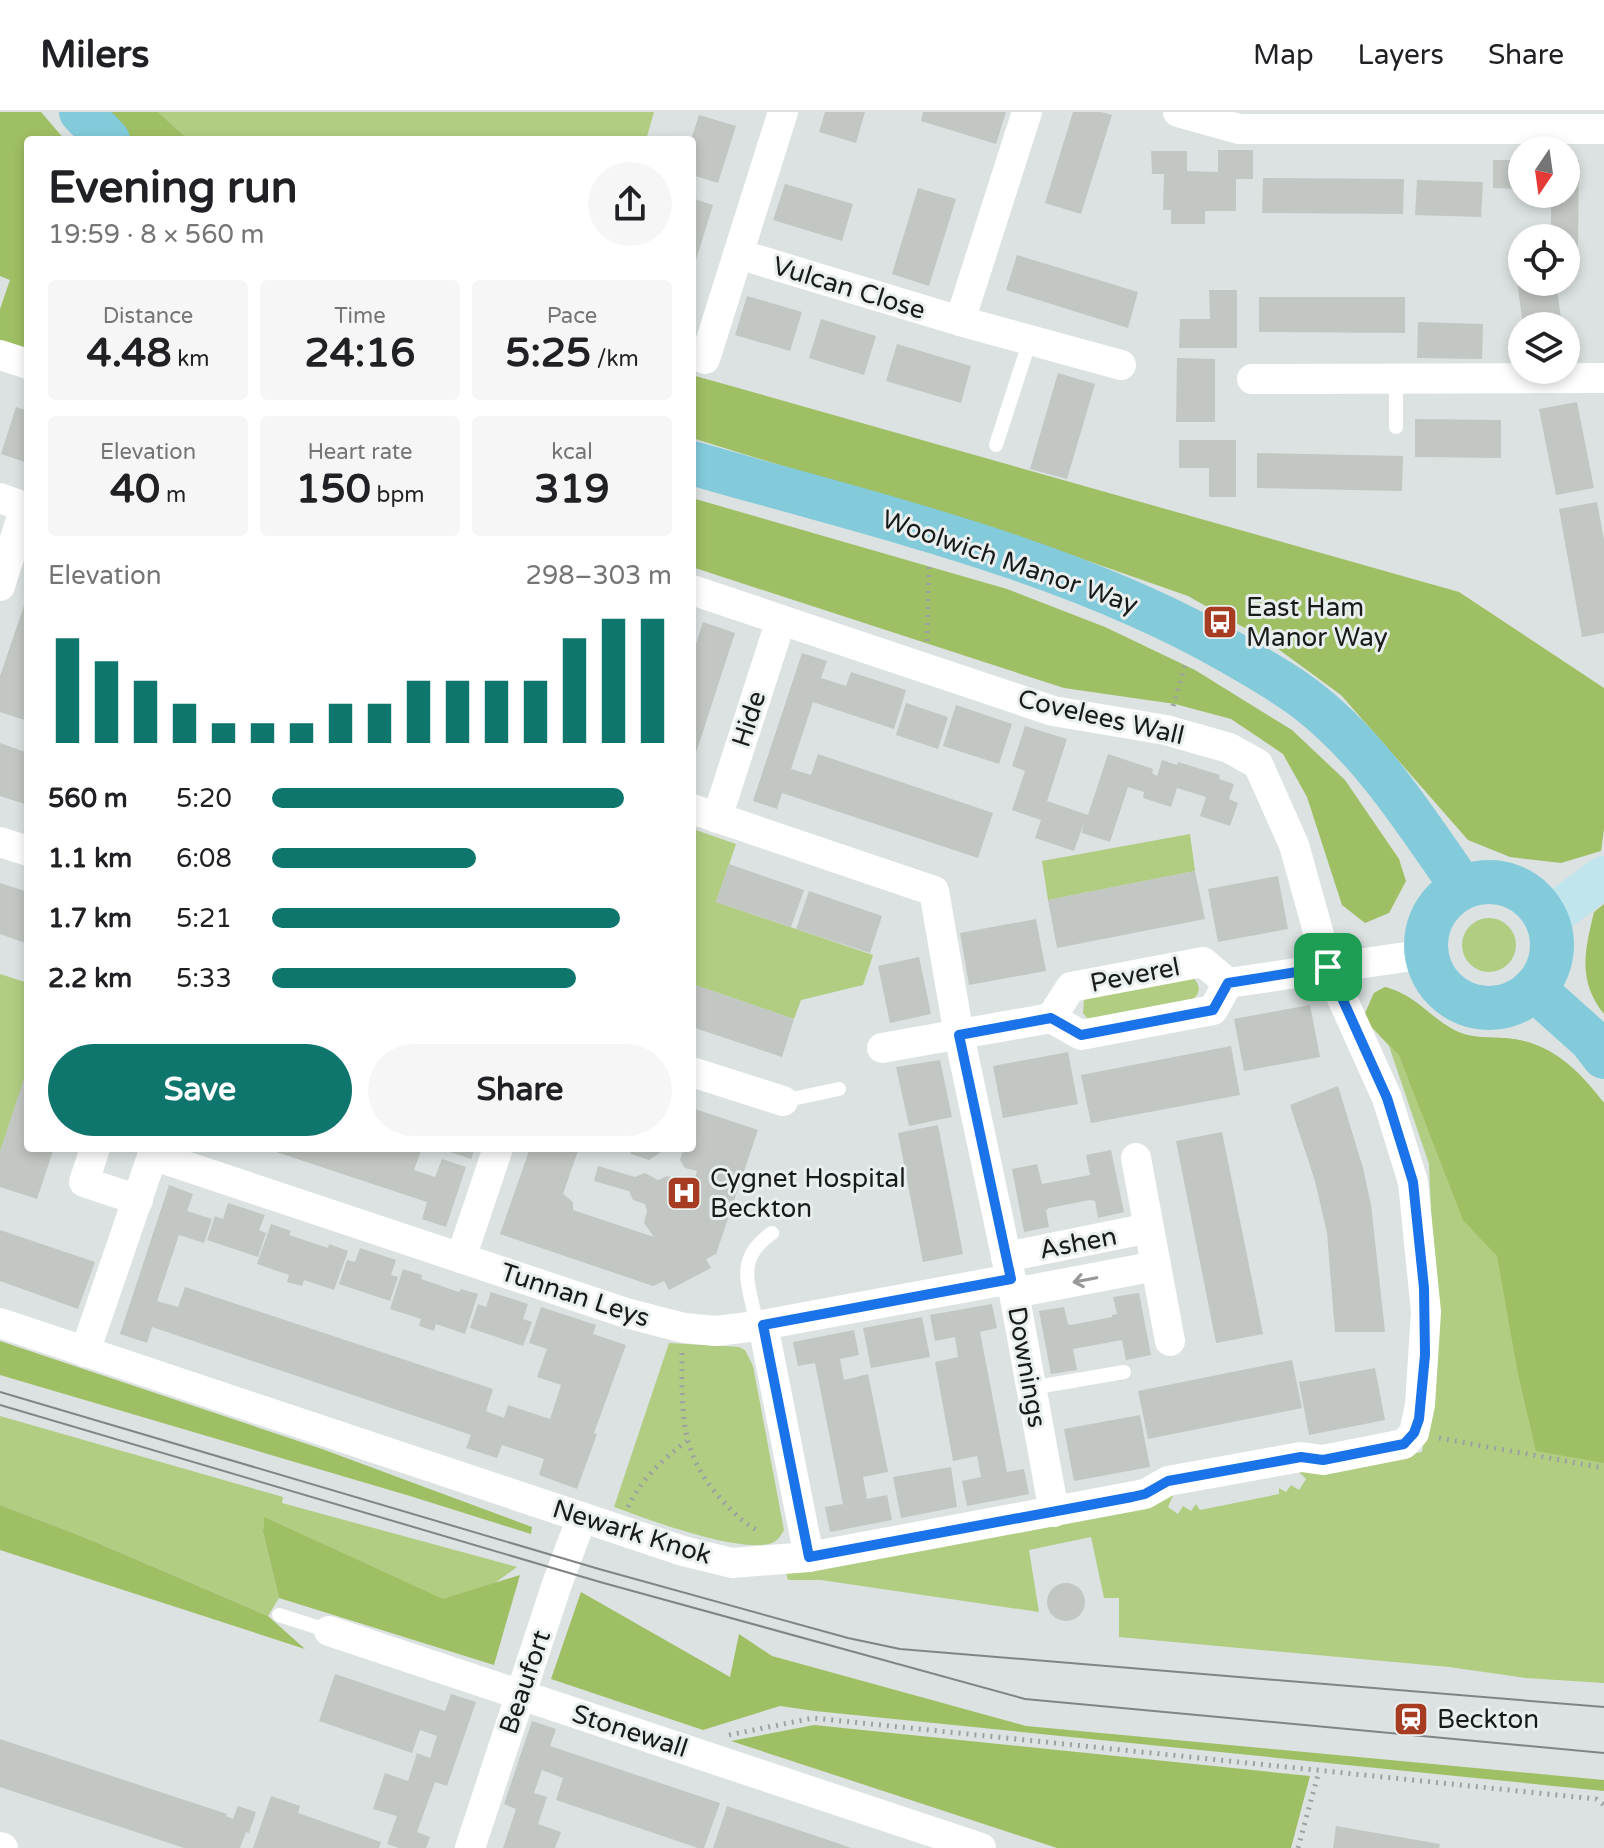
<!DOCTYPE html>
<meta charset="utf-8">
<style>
body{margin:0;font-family:"Varela Round",sans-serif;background:#f6f6f6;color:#202124;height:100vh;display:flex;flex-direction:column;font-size:30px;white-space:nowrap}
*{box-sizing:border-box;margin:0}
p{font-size:26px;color:#757577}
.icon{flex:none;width:44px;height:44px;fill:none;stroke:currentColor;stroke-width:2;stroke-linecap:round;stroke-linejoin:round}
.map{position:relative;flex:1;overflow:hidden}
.sheet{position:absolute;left:24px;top:24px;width:672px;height:1016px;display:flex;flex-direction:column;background:#fff;border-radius:8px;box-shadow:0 4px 12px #0003}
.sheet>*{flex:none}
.needle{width:52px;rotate:193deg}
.buttons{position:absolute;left:1508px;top:24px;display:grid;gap:16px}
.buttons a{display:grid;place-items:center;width:72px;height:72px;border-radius:50%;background:#fff;box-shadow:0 4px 12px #0003;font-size:40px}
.pin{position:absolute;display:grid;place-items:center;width:68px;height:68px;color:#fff;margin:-34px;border-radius:16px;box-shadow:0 4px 12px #0006}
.round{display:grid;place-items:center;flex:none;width:84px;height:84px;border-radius:42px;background:#f6f6f6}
.overview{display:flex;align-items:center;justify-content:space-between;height:136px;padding:0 24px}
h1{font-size:44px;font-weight:700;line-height:60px}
.metrics{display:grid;grid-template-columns:repeat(3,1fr);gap:12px;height:136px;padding:8px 24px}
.metrics div{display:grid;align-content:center;border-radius:8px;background:#f6f6f6;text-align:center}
.metrics b{font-size:40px;font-weight:700}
.metrics small{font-size:22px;font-weight:400}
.metrics p{font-size:22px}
.chart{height:224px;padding:16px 24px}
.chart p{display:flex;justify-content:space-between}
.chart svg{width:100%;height:144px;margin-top:8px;stroke:#0f766e;stroke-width:6}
.primary-button{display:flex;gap:16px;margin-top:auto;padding:16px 24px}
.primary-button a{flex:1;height:92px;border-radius:48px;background:#0f766e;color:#fff;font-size:32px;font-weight:700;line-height:92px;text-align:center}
.primary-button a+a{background:#f6f6f6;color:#202124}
ul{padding:0 24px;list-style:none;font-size:26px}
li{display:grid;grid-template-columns:128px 96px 1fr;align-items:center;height:60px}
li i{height:20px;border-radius:10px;background:#0f766e}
header{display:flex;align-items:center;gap:48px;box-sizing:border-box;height:112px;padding:0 40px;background:#fff;border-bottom:2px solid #e0e0e0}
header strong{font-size:38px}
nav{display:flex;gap:44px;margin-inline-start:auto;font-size:28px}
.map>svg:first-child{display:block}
</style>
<header>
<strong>Milers</strong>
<nav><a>Map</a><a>Layers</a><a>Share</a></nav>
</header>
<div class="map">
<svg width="1604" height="1736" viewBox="0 0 1604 1736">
<rect width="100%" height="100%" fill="#dbe2e1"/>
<g fill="#b0cd82">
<polygon points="158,0 654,0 646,28 189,28"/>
<polygon points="693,717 736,732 716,790 873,843 863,873 801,888 794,907 692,872"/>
<polygon points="1190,722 1195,759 1048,788 1042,749"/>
<circle cx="1489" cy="833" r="27"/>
<polygon points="0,862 28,871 28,956 0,1040"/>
<path d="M1191,864C1203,874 1200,883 1189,891L1088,907L1083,901L1084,887Z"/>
<path d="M1385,875C1417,884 1427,903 1454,918C1468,926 1487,925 1503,926C1548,928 1578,957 1604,991V1571L1526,1566L1449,1555L1119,1525V1486H1104L1091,1425L1029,1438L1039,1500L821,1468H788L786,1461L1170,1383L1173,1384L1168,1395L1178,1402L1183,1394L1191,1399L1196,1392L1200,1398L1279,1382V1376L1286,1380L1291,1373L1299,1378L1306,1367L1298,1359L1325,1358L1422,1340L1437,1238L1429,1052L1389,934L1363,906L1374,881Z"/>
<path d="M669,1231L739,1235L745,1238L753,1254L784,1418C781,1423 778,1429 772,1431C739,1442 647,1407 614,1395Z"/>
<polygon points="0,1304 283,1385 282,1391 517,1455 495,1471 443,1488 264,1406 263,1420 279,1486 268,1504 86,1426 0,1393"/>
</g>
<g fill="#9fbf64">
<polygon points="0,0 41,0 65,28 28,28 28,238 0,228 0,197 10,168 0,164"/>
<polygon points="107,0 158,0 189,28 132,28"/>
<polygon points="692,263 1459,480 1604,576 1604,717 1601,739 1561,751 1510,745 1468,728 1341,583 1266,528 1188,484 1071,443 692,326"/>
<polygon points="692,386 1007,477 1105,515 1195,558 1292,618 1345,668 1399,747 1406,769 1389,801 1365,811 1342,793 1307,685 1283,642 1231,607 1175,592 1064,576 692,455"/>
<path d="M1604,792V902C1577,868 1585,838 1594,800Z"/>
<path d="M1385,875C1417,884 1427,903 1454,918C1468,926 1487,925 1503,926C1548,928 1578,957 1604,991V1351L1536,1339L1518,1262L1497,1144L1463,1108L1399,943L1363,906L1374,881Z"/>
<polygon points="0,1229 322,1337 532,1415 531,1422 410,1384 0,1263"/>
<polygon points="0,1393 86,1426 268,1504 305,1537 0,1438"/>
<polygon points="264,1405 443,1487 520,1463 494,1553 279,1486 263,1420"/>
<polygon points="581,1480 730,1565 739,1522 772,1544 1026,1614 1604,1668 1604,1679 815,1599 780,1594 703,1618 551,1567"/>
<polygon points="814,1613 1310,1664 1291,1736 1057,1736 731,1629"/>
</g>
<g fill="#c2c7c3">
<polygon points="825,0 865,0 856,31 819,20"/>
<polygon points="923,0 1006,0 996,32 921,9"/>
<polygon points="1073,0 1101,0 1112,3 1081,102 1045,91"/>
<polygon points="699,3 736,14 718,71 692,63 691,28"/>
<polygon points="1218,38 1253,38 1253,67 1236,67 1236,99 1205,99 1205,112 1171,112 1171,98 1163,98 1164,62 1152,62 1151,39 1187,39 1187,59 1218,60"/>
<polygon points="1493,48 1522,48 1522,77 1493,76"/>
<polygon points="1566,48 1579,48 1578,135 1566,135 1566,126 1551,126 1551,82 1566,82"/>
<polygon points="1263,66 1404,67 1403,102 1262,101"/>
<polygon points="1417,68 1483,70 1481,105 1415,103"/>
<polygon points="785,72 853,92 842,129 773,108"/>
<polygon points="918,76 956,87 929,174 892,162"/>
<polygon points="692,86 713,93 693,158 692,157"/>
<polygon points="1017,143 1138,180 1128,216 1006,178"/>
<polygon points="1522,160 1522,170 1556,170 1562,214 1523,214 1516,161"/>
<polygon points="1209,178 1237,178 1237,236 1179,236 1180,207 1210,207"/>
<polygon points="747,184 802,200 790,239 735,223"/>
<polygon points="1259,185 1405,185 1405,221 1259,220"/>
<polygon points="821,207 876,224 864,263 809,246"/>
<polygon points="1418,210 1483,212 1482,247 1417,246"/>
<polygon points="897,232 971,254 961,291 886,269"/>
<polygon points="1177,246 1215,247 1215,310 1176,310"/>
<polygon points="1058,261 1095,272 1067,367 1030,357"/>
<polygon points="1577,290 1594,376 1556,383 1539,297"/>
<polygon points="16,295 28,299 28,351 1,342"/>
<polygon points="1415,307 1501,308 1501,346 1415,345"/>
<polygon points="1179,328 1236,328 1236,385 1209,385 1209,356 1179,356"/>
<polygon points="1257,341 1403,344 1402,379 1257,376"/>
<polygon points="1597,390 1604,428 1604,521 1582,525 1559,397"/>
<polygon points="28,482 28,609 0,600 0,564"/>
<polygon points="703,510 735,521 693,650 692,545"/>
<polygon points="802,541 827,549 821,566 846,574 851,560 906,578 894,617 813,590 791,657 811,663 818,642 993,701 978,746 782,681 777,697 753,689"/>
<polygon points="906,591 948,605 938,637 896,623"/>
<polygon points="956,593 1012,612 999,652 943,634"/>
<polygon points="1025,614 1067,627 1047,689 1088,703 1108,642 1153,657 1152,661 1157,664 1162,648 1177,653 1178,650 1220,663 1219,667 1234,672 1229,687 1238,691 1230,714 1200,704 1206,685 1177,676 1171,695 1143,686 1144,680 1128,675 1110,730 1082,721 1084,711 1074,739 1035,726 1041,708 1012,698 1025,659 1012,654"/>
<polygon points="0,631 28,641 28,693 0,684"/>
<polygon points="729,752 804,778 791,815 716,790"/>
<polygon points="1195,759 1205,807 1057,836 1048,788"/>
<polygon points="1278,764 1288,817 1218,830 1208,777"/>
<polygon points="0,771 28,780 28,832 0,822"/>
<polygon points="809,779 882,804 870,841 796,817"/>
<polygon points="1036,807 1046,859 969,873 960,821"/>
<polygon points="919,845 931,902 890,911 878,854"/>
<polygon points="692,872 794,907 782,945 692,915"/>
<polygon points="1310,893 1320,945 1244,959 1234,907"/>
<polygon points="1231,934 1240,983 1091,1011 1081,963"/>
<polygon points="1068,940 1078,992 1003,1006 993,954"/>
<polygon points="940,948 952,1005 909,1014 896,955"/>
<polygon points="27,957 28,1036 54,1036 37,1087 0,1075 0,1040"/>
<polygon points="1338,974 1363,1056 1371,1093 1385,1220 1335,1220 1327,1121 1315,1069 1290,993"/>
<polygon points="692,996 758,1018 716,1142 706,1147 711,1156 669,1178 664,1169 653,1174 500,1122 530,1036 579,1036 563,1082 573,1090 573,1098 654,1125 644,1111 647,1099 645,1092 633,1088 629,1079 594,1069 598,1054 635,1065 645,1061 658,1068 667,1064 683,1069 690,1082 697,1059 685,1056 680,1048 684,1036 692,1036"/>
<polygon points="938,1013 963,1142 923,1150 898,1021"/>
<polygon points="1222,1020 1263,1222 1216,1231 1176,1029"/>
<polygon points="422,1036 414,1058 435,1065 442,1047 466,1055 446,1115 422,1107 427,1090 267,1037"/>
<polygon points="438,1036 475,1036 471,1047"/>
<polygon points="629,1036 667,1036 649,1048 631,1042"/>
<polygon points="1111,1038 1124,1100 1098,1106 1095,1089 1090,1088 1049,1096 1046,1098 1049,1115 1024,1120 1012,1057 1037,1052 1042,1072 1090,1063 1086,1043"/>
<polygon points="169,1073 193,1082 187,1099 212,1107 204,1131 179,1123 157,1189 178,1195 185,1175 493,1277 486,1299 504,1306 508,1293 550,1307 561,1273 537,1265 547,1237 529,1231 541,1195 596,1213 593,1222 626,1233 594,1321 597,1322 577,1377 539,1363 544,1347 502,1333 497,1346 466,1336 471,1323 152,1215 147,1231 120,1222"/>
<polygon points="228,1091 265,1103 259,1118 266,1121 258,1145 207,1128 215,1104 223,1107"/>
<polygon points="271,1112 291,1119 289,1123 328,1136 329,1132 348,1139 334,1178 304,1168 302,1174 287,1170 289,1163 257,1152"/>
<polygon points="0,1118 95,1150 78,1197 0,1169"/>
<polygon points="360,1136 396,1148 391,1163 398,1165 390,1189 339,1172 347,1148 355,1150"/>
<polygon points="403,1157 422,1163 421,1167 459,1180 461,1177 478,1182 465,1222 436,1212 434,1219 419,1214 421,1207 390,1197"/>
<polygon points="491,1180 528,1192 523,1207 532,1210 523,1234 470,1216 478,1192 486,1195"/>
<polygon points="1139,1181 1151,1243 1126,1248 1122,1228 1073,1237 1077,1258 1051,1262 1039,1199 1064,1195 1068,1212 1071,1213 1112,1205 1112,1203 1117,1202 1113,1185"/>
<polygon points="992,1192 997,1216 980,1220 1007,1360 1024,1357 1029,1382 967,1394 962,1369 981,1365 977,1344 953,1349 935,1250 958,1245 955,1225 935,1229 930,1203"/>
<polygon points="922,1205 930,1245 871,1256 863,1216"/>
<polygon points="854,1218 859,1243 840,1247 844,1268 868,1262 888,1360 863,1365 867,1387 887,1383 892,1408 830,1420 825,1395 843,1392 815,1251 798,1254 793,1230"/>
<polygon points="1292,1248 1302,1296 1148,1327 1138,1279"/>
<polygon points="1375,1256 1385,1308 1309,1323 1299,1270"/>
<polygon points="1140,1303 1150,1355 1074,1369 1064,1317"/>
<polygon points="951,1355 957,1395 901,1406 893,1365"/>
<circle cx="1066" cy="1490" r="19"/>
<polygon points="335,1562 445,1599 451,1582 476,1590 447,1674 435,1670 417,1720 430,1725 426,1736 399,1736 387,1732 397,1704 373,1697 385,1661 408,1669 417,1641 430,1646 437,1624 420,1618 412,1641 319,1609"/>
<polygon points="532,1609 556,1617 550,1634 720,1691 704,1736 698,1736 556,1688 563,1666 542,1658 534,1681 547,1685 538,1712 561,1720 555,1736 503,1736 516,1697 504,1692"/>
<polygon points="0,1627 227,1702 226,1704 233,1707 238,1694 256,1700 249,1721 246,1720 240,1736 184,1736 0,1675"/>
<polygon points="271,1684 300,1694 298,1701 381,1730 379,1736 253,1736"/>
<polygon points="727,1694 837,1731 851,1736 713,1736"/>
<polygon points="1336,1714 1440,1732 1439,1736 1333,1736"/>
</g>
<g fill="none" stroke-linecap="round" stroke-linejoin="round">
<g stroke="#9da2a1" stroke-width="5" stroke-dasharray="2 6" stroke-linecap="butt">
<polyline points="927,529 929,455"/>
<polyline points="1173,594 1185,554"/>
<path d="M682,1241C682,1300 679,1341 721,1387C732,1399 744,1412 759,1419"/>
<polyline points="1439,1326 1604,1356"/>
<path d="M628,1395C642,1366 662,1348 687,1329"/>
<polyline points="729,1623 813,1606 1596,1687 1604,1693"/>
<polyline points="1298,1736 1319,1659"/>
</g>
<g stroke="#fff" stroke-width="14">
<polyline points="1396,266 1396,315"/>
<polyline points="996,333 1030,228"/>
<polyline points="783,989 839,977"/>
<path d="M757,1214C750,1174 733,1148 772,1121"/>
<polyline points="1031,1276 1124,1260"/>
<polyline points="279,1503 329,1519"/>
</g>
<g stroke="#fff" stroke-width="30">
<polyline points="1178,0 1239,17 1604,17"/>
<polyline points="738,142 960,209 1121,253"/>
<polyline points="960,209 1027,0"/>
<polyline points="0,243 28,252"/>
<polyline points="705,247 783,0"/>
<polyline points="1252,267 1604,266"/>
<polyline points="0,386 25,395 0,474"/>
<polyline points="692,697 934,779 959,923 1014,1181 1054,1400"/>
<polyline points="717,706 781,508"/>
<polyline points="0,730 28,739"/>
<polyline points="1228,871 1426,842"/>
<polyline points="1051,906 1071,875 1203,850 1228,871"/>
<polyline points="882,936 1051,906 1081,923 1213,898 1228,871"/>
<polyline points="692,960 783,989"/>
<polyline points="95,1036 84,1070 138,1088"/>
<polyline points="152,1043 626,1201 684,1216 716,1219 757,1214 1011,1167"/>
<polyline points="1136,1046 1170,1229"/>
<polyline points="1006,1145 1149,1116"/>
<polyline points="461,1146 498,1036"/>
<polyline points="1014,1181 1156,1154"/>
<polyline points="0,1211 683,1439 732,1451 809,1445 1145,1382 1168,1369 1301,1345 1323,1348 1404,1332 1414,1321 1420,1293 1426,1200 1413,1070 1387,986 1328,855 1294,733 1258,652 1229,636 1166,618 1053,599 692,478"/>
<polyline points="763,1213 809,1445"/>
<polyline points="85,1240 155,1036"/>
<polyline points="329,1519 981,1736"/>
<polyline points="0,1735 3,1736"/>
<polyline points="470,1736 557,1472 582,1405"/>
</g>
<polyline stroke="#c1e5ed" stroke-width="42" points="1547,807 1604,765"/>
<g stroke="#83cbdb" stroke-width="44">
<polyline points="81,0 108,28"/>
<path d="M692,351C872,403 1069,447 1232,541C1259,557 1289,573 1313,593C1375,643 1417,711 1462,775"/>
<circle cx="1489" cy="833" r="63"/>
<polyline points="1534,877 1590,927 1604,945"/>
</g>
<g stroke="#808484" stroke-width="2">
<polyline points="0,1280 599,1457 848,1526 900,1537 1604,1595"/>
<polyline points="0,1293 600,1470 1025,1587 1604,1641"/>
</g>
</g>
<defs><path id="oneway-shaft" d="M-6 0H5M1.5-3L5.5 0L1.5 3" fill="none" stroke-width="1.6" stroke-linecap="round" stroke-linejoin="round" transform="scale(2)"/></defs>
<use stroke="#989898" href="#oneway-shaft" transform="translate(1085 1168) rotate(169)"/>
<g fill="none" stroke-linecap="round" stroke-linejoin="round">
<g stroke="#fff" stroke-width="16">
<polygon id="route" points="1328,855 1387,986 1413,1070 1424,1176 1425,1243 1419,1307 1414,1321 1404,1332 1323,1348 1301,1345 1168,1369 1145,1382 1132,1385 809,1445 763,1213 1011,1167 959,923 1051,906 1081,923 1213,898 1228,871"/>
</g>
<use href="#route" stroke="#1a73e8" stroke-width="10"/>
</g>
<defs>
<g id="bus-square" transform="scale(1.8)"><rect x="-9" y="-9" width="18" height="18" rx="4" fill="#a63d23" stroke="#e9efee"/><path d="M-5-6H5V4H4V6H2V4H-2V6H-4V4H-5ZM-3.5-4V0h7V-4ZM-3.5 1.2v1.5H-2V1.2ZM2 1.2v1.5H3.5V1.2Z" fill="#fff"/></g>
<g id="hospital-square" transform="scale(1.8)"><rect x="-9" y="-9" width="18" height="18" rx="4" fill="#a63d23" stroke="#e9efee"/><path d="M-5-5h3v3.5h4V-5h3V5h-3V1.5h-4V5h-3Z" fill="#fff"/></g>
<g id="station-square" transform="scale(1.8)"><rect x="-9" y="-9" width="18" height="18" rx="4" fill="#a63d23" stroke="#e9efee"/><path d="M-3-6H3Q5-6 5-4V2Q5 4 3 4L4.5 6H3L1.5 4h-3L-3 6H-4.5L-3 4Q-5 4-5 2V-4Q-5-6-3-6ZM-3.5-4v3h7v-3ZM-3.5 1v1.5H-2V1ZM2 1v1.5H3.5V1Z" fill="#fff"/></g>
</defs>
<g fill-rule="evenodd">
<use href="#bus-square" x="1220" y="510"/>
<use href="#hospital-square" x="684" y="1081"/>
<use href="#station-square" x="1411" y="1607"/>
</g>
<g text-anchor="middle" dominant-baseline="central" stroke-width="6" stroke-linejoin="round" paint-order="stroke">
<g font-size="26" fill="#191b1b" stroke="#e9efee">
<text transform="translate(849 176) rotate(17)">Vulcan Close</text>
<text transform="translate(1010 450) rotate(19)">Woolwich Manor Way</text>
<text transform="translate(1101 605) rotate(13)">Covelees Wall</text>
<text transform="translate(749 607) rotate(-72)">Hide</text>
<text transform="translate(1135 863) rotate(-11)">Peverel</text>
<text transform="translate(1078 1131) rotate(-11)">Ashen</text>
<text transform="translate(575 1183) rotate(18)">Tunnan Leys</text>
<text transform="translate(1027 1255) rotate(80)">Downings</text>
<text transform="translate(632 1420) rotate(17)">Newark Knok</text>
<text transform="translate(525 1570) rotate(-71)">Beaufort</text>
<text transform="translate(630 1619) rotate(18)">Stonewall</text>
</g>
<g font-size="26" fill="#191b1b" stroke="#e9efee" text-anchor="start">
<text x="1246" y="495">East Ham<tspan x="1246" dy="30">Manor Way</tspan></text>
<text x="710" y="1066">Cygnet Hospital<tspan x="710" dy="30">Beckton</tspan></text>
<text x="1437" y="1607">Beckton</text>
</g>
</g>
</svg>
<div class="buttons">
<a><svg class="needle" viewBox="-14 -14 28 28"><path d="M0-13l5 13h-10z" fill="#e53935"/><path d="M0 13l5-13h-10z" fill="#757577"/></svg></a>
<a><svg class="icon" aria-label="locate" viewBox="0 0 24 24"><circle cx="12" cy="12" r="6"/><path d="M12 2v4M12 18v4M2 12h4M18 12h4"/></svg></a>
<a><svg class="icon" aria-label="layers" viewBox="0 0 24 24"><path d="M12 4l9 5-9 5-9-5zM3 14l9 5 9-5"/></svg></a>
</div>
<div class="pin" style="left:1328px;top:855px;background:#1e9e55"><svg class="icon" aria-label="arrive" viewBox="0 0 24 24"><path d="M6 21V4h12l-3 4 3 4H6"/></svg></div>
<section class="sheet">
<div class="overview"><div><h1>Evening run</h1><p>19:59 · 8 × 560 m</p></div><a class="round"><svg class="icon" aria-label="share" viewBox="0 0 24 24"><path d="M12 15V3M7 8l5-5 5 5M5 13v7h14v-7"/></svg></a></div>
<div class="metrics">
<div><p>Distance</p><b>4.48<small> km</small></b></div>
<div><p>Time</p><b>24:16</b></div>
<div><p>Pace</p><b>5:25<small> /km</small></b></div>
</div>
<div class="metrics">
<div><p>Elevation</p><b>40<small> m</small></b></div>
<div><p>Heart rate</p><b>150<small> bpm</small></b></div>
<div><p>kcal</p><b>319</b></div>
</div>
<div class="chart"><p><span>Elevation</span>298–303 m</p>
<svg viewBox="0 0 160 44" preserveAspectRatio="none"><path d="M5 44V12M15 44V19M25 44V25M35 44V32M45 44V38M55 44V38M65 44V38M75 44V32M85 44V32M95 44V25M105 44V25M115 44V25M125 44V25M135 44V12M145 44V6M155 44V6"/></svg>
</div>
<ul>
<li><b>560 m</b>5:20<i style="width:88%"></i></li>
<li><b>1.1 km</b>6:08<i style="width:51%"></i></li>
<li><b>1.7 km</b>5:21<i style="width:87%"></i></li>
<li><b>2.2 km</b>5:33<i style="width:76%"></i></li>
</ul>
<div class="primary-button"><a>Save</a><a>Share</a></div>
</section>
</div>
